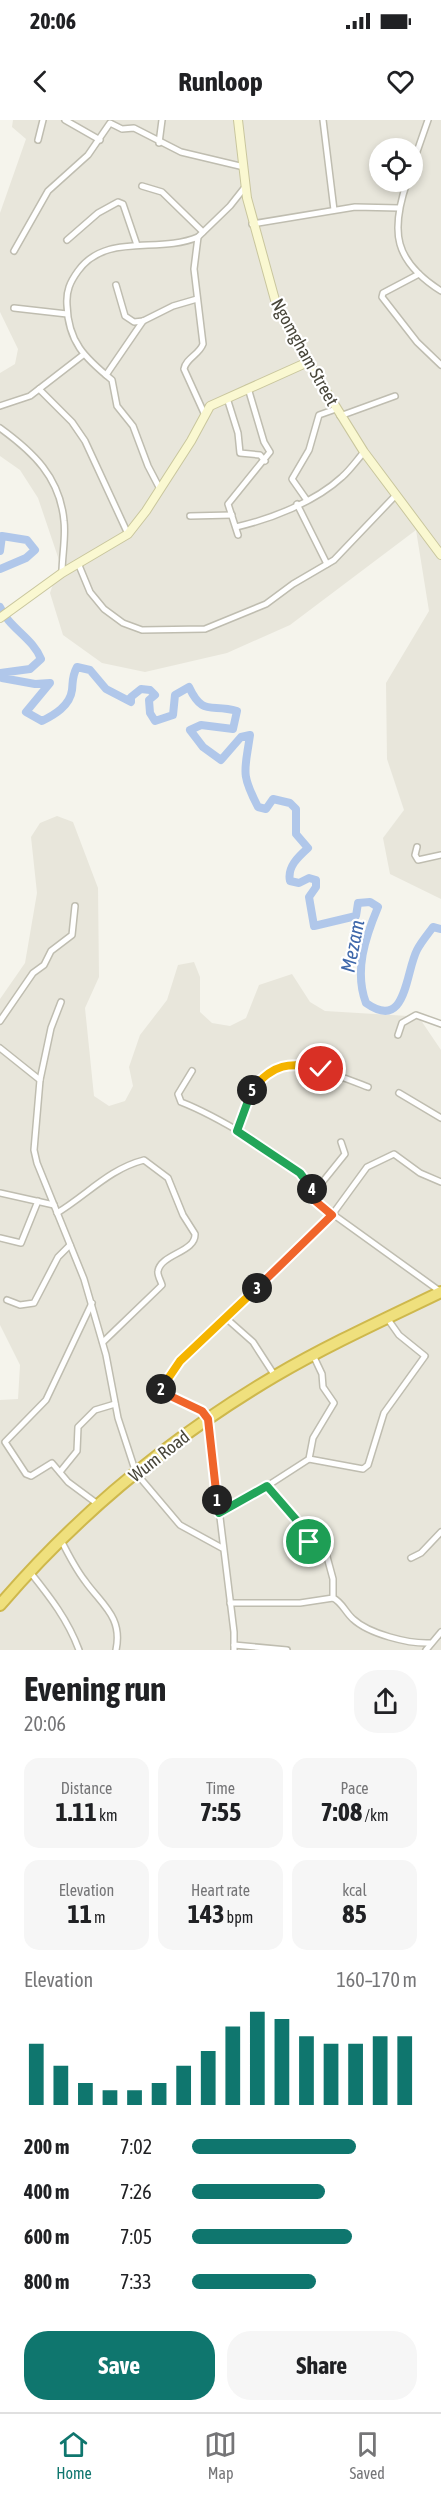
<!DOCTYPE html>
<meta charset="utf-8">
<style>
body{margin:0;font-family:"Asap Condensed",sans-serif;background:#f6f6f6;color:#202124;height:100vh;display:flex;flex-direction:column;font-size:22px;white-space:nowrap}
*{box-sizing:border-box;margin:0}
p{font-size:20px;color:#757577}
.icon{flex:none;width:33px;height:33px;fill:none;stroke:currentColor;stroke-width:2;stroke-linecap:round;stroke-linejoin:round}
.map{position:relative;height:1530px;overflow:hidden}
.panel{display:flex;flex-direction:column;background:#fff;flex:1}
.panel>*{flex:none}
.buttons{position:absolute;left:369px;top:18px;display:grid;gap:12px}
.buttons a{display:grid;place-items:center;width:54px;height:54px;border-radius:50%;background:#fff;box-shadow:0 3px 9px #0003;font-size:30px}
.pin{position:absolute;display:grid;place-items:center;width:51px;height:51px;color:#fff;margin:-26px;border:3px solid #fff;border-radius:50%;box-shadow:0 2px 6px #0007}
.km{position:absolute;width:30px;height:30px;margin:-15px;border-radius:50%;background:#222;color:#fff;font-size:16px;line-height:30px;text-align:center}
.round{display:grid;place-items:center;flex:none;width:63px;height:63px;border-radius:24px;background:#f6f6f6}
.head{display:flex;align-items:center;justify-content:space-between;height:102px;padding:0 24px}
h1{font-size:33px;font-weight:700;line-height:45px}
.figures{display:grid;grid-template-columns:repeat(3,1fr);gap:9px;height:102px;padding:6px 24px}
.figures div{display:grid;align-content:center;border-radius:15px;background:#f6f6f6;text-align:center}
.figures b{font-size:26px;font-weight:700}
.figures small{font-size:16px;font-weight:400}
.figures p{font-size:16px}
.chart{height:168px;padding:12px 24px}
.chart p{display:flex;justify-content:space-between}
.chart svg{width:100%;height:108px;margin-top:6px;stroke:#0f766e;stroke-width:6}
.primary-button{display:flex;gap:12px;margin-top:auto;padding:12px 24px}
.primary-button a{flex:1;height:69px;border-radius:24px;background:#0f766e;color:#fff;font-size:24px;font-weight:700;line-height:69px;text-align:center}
.primary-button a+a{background:#f6f6f6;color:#202124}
ul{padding:0 24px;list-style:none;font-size:20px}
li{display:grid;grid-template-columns:96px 72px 1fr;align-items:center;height:45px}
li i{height:15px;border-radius:8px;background:#0f766e}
.status{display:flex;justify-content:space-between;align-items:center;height:42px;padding:0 30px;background:#fff;direction:ltr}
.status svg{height:16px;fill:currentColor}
header{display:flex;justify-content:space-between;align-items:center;height:78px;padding:0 24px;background:#fff;font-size:27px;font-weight:700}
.dock{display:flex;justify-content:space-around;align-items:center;height:84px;border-top:2px solid #e0e0e0;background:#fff;font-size:16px;color:#757577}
.dock a{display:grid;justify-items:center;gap:3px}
.dock .selected{color:#0f766e}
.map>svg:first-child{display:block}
</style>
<div class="status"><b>20:06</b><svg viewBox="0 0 49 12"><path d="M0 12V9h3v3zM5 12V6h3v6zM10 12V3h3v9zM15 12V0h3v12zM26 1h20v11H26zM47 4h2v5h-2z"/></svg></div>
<header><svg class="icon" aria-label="back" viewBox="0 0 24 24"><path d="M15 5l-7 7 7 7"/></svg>Runloop<svg class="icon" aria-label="heart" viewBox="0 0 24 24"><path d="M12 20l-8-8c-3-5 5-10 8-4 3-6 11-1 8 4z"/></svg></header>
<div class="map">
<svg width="441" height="1530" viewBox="0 0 441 1530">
<rect width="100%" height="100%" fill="#f5f4ec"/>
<g fill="#e8e6db" fill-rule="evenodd">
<path d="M13,0H441V779L390,754L383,718L404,690L387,639L386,563L429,491L416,410L290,505L227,533L145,552L102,543L63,515L50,473L60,443L38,378L20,350L0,336V253L15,244L18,229L0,192V93L26,19L12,7ZM380,28H412V62H380Z"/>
<polygon points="57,696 73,702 98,768 99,857 85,888 94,976 109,986 125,981 133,966 129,947 140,915 167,880 178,845 194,842 200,857 200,892 212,903 230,906 246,898 259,865 292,854 310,882 325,891 408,896 416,893 441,930 441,1530 0,1530 0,1280 18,1279 20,1245 0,1205 0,879 25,843 37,773 31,717 40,703"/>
</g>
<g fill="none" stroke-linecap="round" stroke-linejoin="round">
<g stroke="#b0c7ea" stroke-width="8">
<polyline points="0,431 2,416 27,420 35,430 26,438 0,449"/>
<path d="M0,487C9,508 33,518 41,539L30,549L0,553L2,558L35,564L50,563L26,592L42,601C54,595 70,586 72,570C73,561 72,556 77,547L90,550L106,569L131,582V577L141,569L150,570L155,575L149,580L150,593L155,601L173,595L175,575L189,567C203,597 211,583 237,591L233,609L201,605L190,610L203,627L221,640L241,617L250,615C245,651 240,652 258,687L266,689L273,679L290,683L296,689V714L308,728C298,737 287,747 290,761L299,763L309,758L316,760V767L309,777L314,806L356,796L358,783L370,782L378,787C365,818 354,851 366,883C407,912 405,853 417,830C421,822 428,814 433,807L441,809"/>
</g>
<g stroke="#bfbdb0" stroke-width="8">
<g id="street">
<polyline points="65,0 100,20"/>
<polyline points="323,0 334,90"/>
<polyline points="38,20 43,0"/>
<polyline points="159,23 162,0"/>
<polyline points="412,46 428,0"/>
<path d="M407,62C390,112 394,141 441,171"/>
<polyline points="142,66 162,72 203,112"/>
<polyline points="252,104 355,87 399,88"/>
<polyline points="67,120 98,93 118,82 123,84 137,125"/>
<polyline points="14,131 48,71 88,35 110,3 122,9 134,8 181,32 244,47"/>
<polyline points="419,154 383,173 382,177 417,222 441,245"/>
<polyline points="116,165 125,196 134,202 143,201 173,186 197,179"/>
<polyline points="14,188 67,194"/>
<polyline points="106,255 143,201"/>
<polyline points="39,269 72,302 85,321 128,414"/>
<polyline points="227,278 238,313 240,333 260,335 265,341"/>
<polyline points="0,286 30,276 83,235"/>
<path d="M204,293L184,249C186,238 199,235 203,224L194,149L198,117L230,86L245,67"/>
<polyline points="340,296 395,276"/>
<path d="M0,308C33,332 60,357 64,401C66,417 62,436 62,453"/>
<path d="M160,369L148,346L133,306L117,286L112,260C85,238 68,222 67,185C66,171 70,162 78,151C106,112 158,134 198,117"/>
<polyline points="306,379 292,359 309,330 319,295 336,289"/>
<polyline points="297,384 327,444"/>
<polyline points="190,396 232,395"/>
<path d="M236,407C271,399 315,382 342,357C350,350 357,340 364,332"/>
<polyline points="238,415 228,384 270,332 264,322 248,268"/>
<polyline points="78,443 90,472 104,489 123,503 142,510 205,509 266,484 293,464 334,440 396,375"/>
<polyline points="417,727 415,735 418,740 441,735"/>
<polyline points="0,901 33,853 44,845 51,831 72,815 75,786"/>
<polyline points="398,915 402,903 416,895 441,904"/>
<polyline points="0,928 40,960 34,1030 37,1043 84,1159 106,1235 118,1298 136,1353 180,1405 222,1428"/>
<path d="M192,951L178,974L181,982C212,994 286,1036 308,1061C314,1067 310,1075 316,1082L441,1172"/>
<polyline points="40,960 51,908 61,882"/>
<polyline points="399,973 441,998"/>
<path d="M237,1011C262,923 298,940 368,967"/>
<polyline points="0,1073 54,1085"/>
<polyline points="312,1075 345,1034 341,1022"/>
<path d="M57,1093C87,1075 109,1049 144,1040L168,1058L183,1095L195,1114C196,1132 161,1134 158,1151C157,1155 161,1161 162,1165L159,1168L103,1222"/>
<polyline points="0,1118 21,1123 38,1081"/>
<polyline points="7,1180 20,1185 34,1183 58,1137 70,1125"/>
<polyline points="92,1183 46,1280 5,1322 26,1354 31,1356 52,1343 68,1362 99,1385"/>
<polyline points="227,1199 253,1222 275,1256"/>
<polyline points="309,1339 363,1349 368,1345 384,1293 425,1236 399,1215 387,1198"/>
<polyline points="60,1352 77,1331 78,1307 95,1290 115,1284"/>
<polyline points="267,1366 299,1403 311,1425 326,1433 333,1459 333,1478"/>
<polyline points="218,1393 247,1379 309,1339 313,1318 334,1283 323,1267 322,1254 313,1235"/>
<path d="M61,1420C68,1434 75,1448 85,1461C102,1485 123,1497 116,1530"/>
<polyline points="411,1438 421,1433 441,1412"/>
<path d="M30,1452C50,1477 68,1500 79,1530"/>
<path d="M230,1483H300L333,1478C342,1482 345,1492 353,1499C369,1514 409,1524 430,1523"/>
<polyline points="234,1525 287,1530"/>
<polyline points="234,1530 234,1512 208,1299 202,1291 164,1273 161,1269 180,1241 227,1199 332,1095 367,1047 394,1034 420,1053 441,1062"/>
<polyline points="426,1530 441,1512"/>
</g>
</g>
<g stroke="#c9c69d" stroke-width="10">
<g id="secondary">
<polyline points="238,0 247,78 275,180 308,242 364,332 441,435"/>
<polyline points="0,498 62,453 128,414 146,391 191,321 210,286 308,242"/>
</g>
</g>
<g stroke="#ceb84d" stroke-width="14">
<path id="highway" d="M0,1485C77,1395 172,1317 275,1256C328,1225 385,1199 441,1172"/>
</g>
<use href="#street" stroke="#fff" stroke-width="5"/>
<use href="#secondary" stroke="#faf8d1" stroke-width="8"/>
<use href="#highway" stroke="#efe07d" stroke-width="10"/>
</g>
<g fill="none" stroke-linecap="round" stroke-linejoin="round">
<g stroke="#fff" stroke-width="12">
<polyline id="split-1" points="217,1380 219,1393 267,1366 299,1403 309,1422"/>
</g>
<g stroke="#fff" stroke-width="12">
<polyline id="split-2" points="161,1269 164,1273 202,1291 208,1299 217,1380"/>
</g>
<g stroke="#fff" stroke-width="12">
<polyline id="split-3" points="161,1269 180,1241 257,1168"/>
</g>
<g stroke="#fff" stroke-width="12">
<polyline id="split-4" points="257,1168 332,1095 313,1079 312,1069"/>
</g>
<g stroke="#fff" stroke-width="12">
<polyline id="split-5" points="252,970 237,1011 300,1053 312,1069"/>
</g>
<g stroke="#fff" stroke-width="12">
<path id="split-6" d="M252,970C272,944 290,941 321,949"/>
</g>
<use href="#split-1" stroke="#22a559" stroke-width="8"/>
<use href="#split-2" stroke="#f0652b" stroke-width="8"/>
<use href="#split-3" stroke="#f5b400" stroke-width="8"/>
<use href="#split-4" stroke="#f0652b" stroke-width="8"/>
<use href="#split-5" stroke="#22a559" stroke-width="8"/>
<use href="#split-6" stroke="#f5b400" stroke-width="8"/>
</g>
<g text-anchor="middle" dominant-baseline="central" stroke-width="4.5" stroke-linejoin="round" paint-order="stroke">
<g font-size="18" fill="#48463a" stroke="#fff">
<text transform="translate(305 232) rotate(61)">Ngomgham Street</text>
<text transform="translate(159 1336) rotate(-38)">Wum Road</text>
</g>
<g font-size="20" font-style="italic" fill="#3e67aa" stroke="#fff">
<text transform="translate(352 826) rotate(-79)">Mezam</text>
</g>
</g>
</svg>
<div class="buttons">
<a><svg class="icon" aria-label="locate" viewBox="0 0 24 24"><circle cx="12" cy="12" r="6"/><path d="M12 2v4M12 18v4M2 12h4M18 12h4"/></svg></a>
</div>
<div class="pin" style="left:309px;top:1422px;background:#1e9e55"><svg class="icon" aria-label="arrive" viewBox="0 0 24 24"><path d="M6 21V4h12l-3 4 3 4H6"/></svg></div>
<div class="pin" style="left:321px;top:949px;background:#d93025"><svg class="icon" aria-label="check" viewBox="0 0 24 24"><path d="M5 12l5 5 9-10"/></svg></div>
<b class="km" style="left:217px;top:1380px">1</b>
<b class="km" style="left:161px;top:1269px">2</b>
<b class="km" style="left:257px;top:1168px">3</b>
<b class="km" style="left:312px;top:1069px">4</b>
<b class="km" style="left:252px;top:970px">5</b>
</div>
<section class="panel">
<div class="head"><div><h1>Evening run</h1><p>20:06</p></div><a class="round"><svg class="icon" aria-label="share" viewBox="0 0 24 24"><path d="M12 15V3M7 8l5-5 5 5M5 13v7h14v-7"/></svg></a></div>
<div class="figures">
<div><p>Distance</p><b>1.11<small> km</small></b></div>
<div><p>Time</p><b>7:55</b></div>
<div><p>Pace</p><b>7:08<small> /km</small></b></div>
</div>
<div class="figures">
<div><p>Elevation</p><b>11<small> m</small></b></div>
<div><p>Heart rate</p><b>143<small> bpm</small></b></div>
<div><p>kcal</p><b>85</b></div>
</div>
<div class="chart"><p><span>Elevation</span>160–170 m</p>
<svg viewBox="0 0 160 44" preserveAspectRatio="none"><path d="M5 44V19M15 44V28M25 44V35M35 44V38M45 44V38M55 44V35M65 44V28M75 44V22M85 44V12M95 44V6M105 44V9M115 44V16M125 44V19M135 44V19M145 44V16M155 44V16"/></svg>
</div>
<ul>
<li><b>200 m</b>7:02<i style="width:73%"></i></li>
<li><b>400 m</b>7:26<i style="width:59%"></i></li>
<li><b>600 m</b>7:05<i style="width:71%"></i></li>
<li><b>800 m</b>7:33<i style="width:55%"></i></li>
</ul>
<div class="primary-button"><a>Save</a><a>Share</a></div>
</section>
<nav class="dock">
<a class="selected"><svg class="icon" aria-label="home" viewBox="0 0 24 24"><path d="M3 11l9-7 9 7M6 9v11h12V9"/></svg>Home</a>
<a><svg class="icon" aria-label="map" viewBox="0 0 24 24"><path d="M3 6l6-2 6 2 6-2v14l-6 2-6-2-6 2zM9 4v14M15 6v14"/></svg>Map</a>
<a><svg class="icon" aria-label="saved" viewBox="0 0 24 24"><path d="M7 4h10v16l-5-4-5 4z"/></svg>Saved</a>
</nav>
